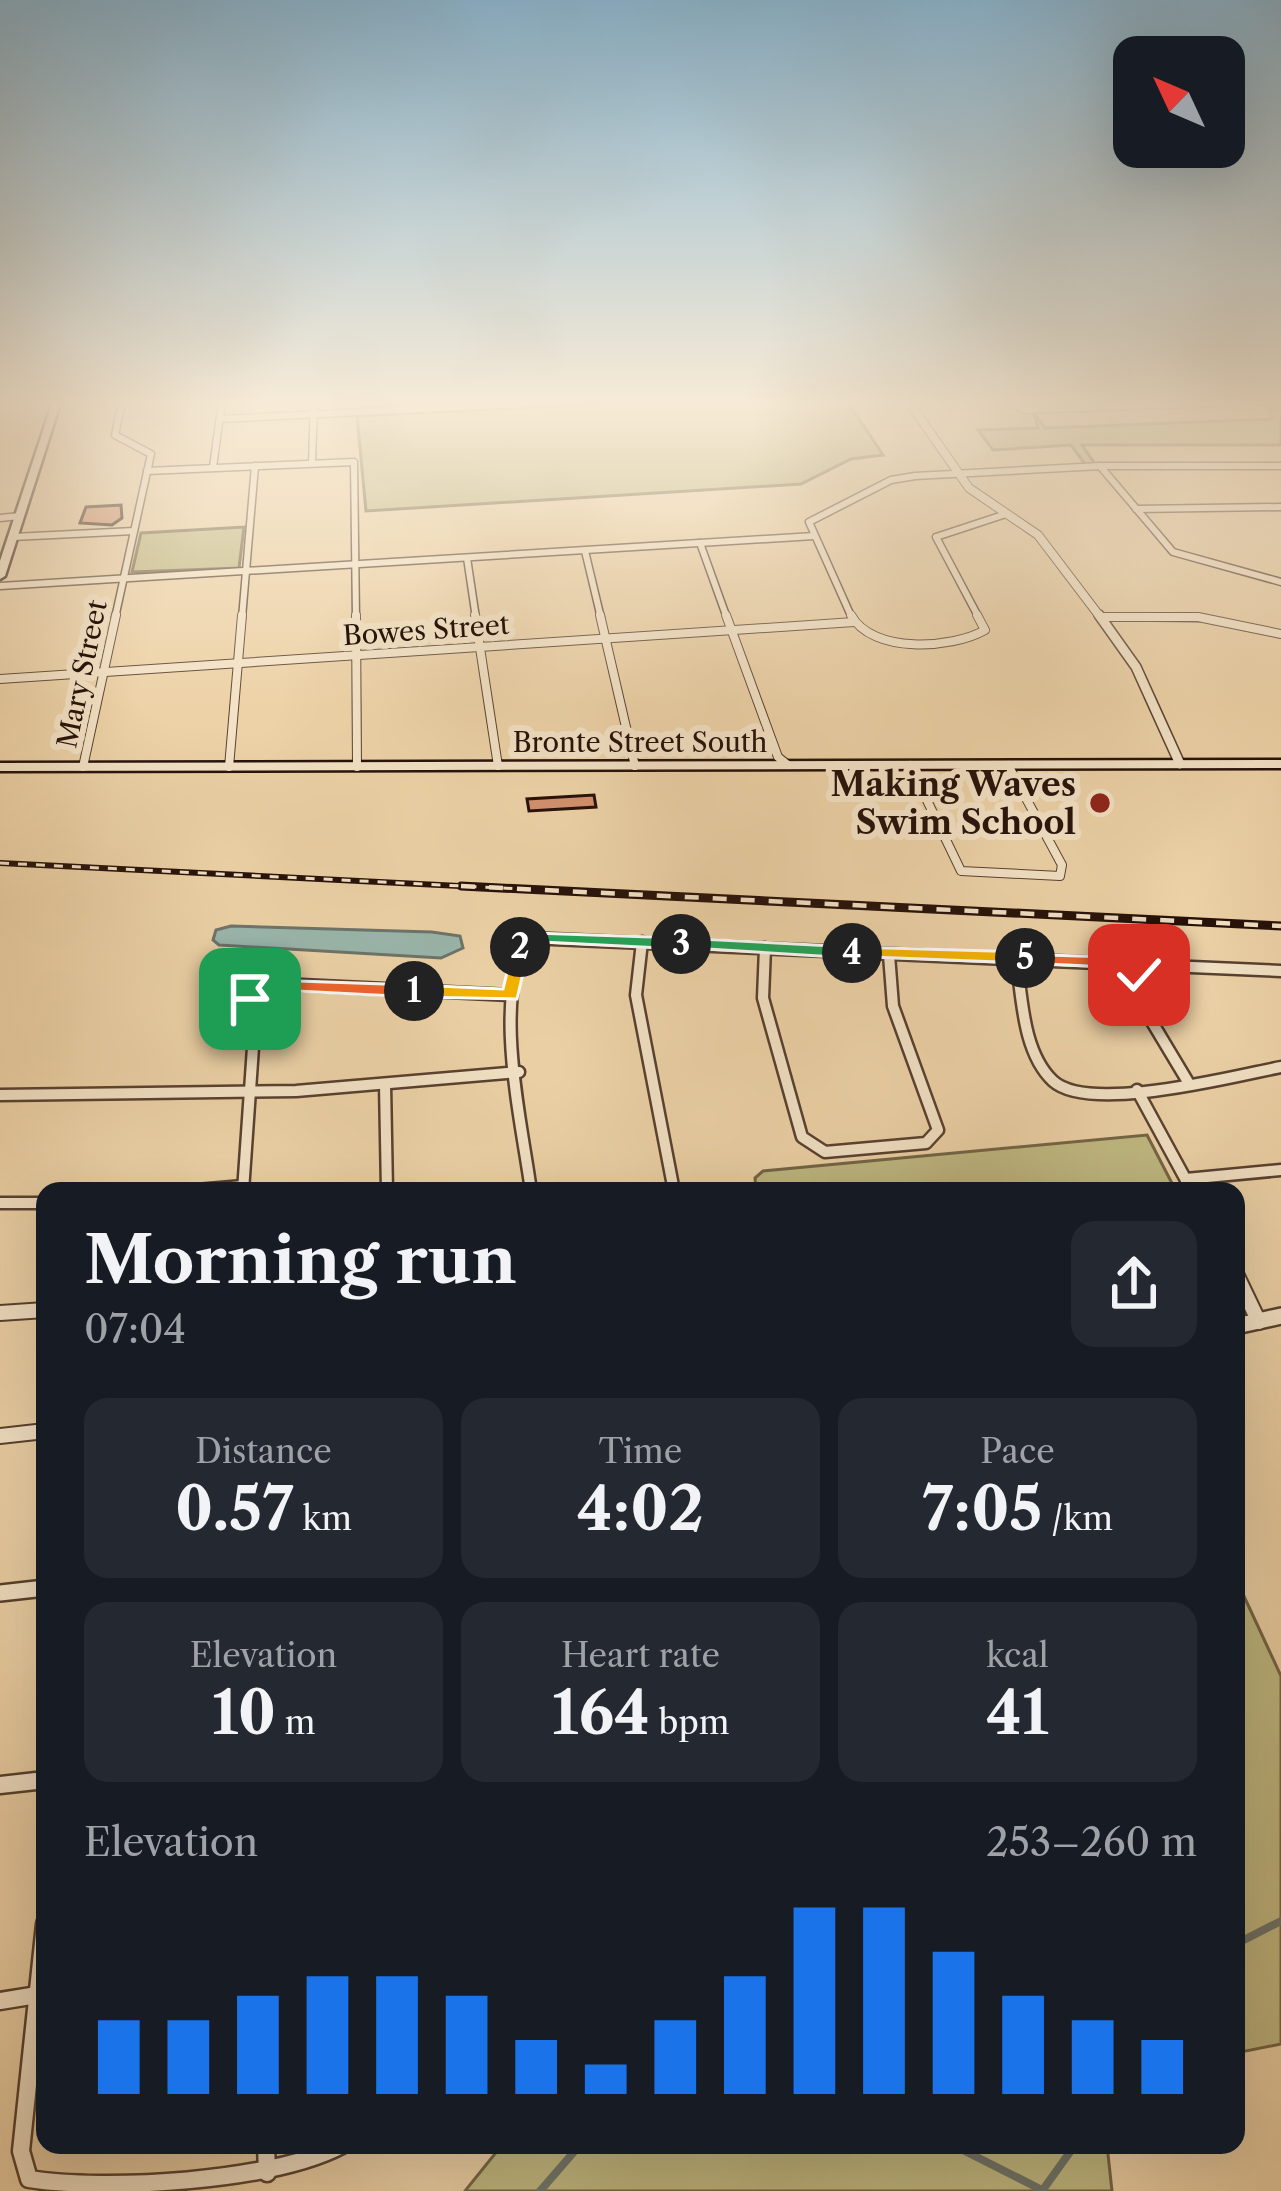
<!DOCTYPE html>
<meta charset="utf-8">
<style>
body{margin:0;font-family:"Libre Caslon Text",serif;background:#242831;color:#f1f3f6;height:100vh;display:flex;flex-direction:column;font-size:45px;white-space:nowrap}
*{box-sizing:border-box;margin:0}
p{font-size:39px;color:#9ea1a6}
.icon{flex:none;width:66px;height:66px;fill:none;stroke:currentColor;stroke-width:2;stroke-linecap:round;stroke-linejoin:round}
.map{position:relative;flex:1;overflow:hidden}
.drawer{position:absolute;left:36px;top:1182px;width:1209px;height:972px;display:flex;flex-direction:column;background:#171b24;border-radius:24px;box-shadow:0 12px 48px #0002}
.drawer>*{flex:none}
.needle{width:78px;rotate:314deg}
.fabs{position:absolute;left:1113px;top:36px;display:grid;gap:24px}
.fabs a{display:grid;place-items:center;width:132px;height:132px;border-radius:24px;background:#171b24;box-shadow:0 12px 48px #0002;font-size:60px}
.pin{position:absolute;display:grid;place-items:center;width:102px;height:102px;color:#fff;margin:-51px;border-radius:24px;box-shadow:0 6px 18px #0006}
.km{position:absolute;width:60px;height:60px;margin:-30px;border-radius:50%;background:#222;color:#fff;font-size:33px;line-height:60px;text-align:center}
.round{display:grid;place-items:center;flex:none;width:126px;height:126px;border-radius:24px;background:#242831}
.summary{display:flex;align-items:center;justify-content:space-between;height:204px;padding:0 48px}
h1{font-size:66px;font-weight:800;line-height:90px}
.metrics{display:grid;grid-template-columns:repeat(3,1fr);gap:18px;height:204px;padding:12px 48px}
.metrics div{display:grid;align-content:center;border-radius:24px;background:#242831;text-align:center}
.metrics b{font-size:60px;font-weight:800}
.metrics small{font-size:33px;font-weight:400}
.metrics p{font-size:33px}
.chart{height:336px;padding:24px 48px}
.chart p{display:flex;justify-content:space-between}
.chart svg{width:100%;height:216px;margin-top:12px;stroke:#1a73e8;stroke-width:6}
.map>svg:first-child{display:block}
</style>
<div class="map">
<svg width="1281" height="2191" viewBox="0 0 1281 2191">
<rect width="100%" height="100%" fill="#edd2a7"/>
<filter id="stains"><feTurbulence type="fractalNoise" baseFrequency=".00167" numOctaves="4"/><feColorMatrix values="0 0 0 0 .2 0 0 0 0 .09 0 0 0 0 .02 0 0 0 .5 -.17"/></filter>
<radialGradient id="worn" r=".72"><stop offset=".6" stop-color="#630" stop-opacity="0"/><stop offset="1" stop-color="#630" stop-opacity=".3"/></radialGradient>
<g fill="#c0b982" stroke="#736546" stroke-width="3">
<polygon points="666,401 847,401 883,455 851,459 801,484 366,511 357,416"/>
<polygon points="1281,407 1281,445 1082,445 1095,464 1085,464 1071,445 993,450 978,430 1038,428 1033,411 1045,428 1272,419 1268,408"/>
<polygon points="244,527 239,568 132,572 141,533"/>
<polygon points="1147,1135 1176,1191 756,1191 755,1178 763,1171"/>
<polygon points="1236,1579 1281,1676 1281,2044 1236,2053"/>
<polygon points="502,2145 1107,2145 1112,2191 465,2191"/>
</g>
<polygon fill="#9ab6ac" stroke="#6c746b" stroke-width="3" points="231,926 432,932 460,936 463,948 441,958 219,945 213,940 216,930"/>
<g fill="none" stroke-linecap="round" stroke-linejoin="round">
<g stroke="#6c746b" stroke-width="8">
<polyline points="1236,1944 1281,1921"/>
<polyline points="953,2145 1042,2190"/>
<polyline points="540,2191 580,2145"/>
<polyline points="1042,2191 1075,2145"/>
</g>
</g>
<g fill="#d2916d" stroke="#261109" stroke-width="3">
<polygon points="121,505 122,518 112,525 80,523 86,507"/>
<polygon points="594,795 596,807 529,811 527,799"/>
</g>
<g fill="none" stroke-linecap="round" stroke-linejoin="round">
<g stroke="#584130" stroke-width="9">
<g id="minor-far4">
<polyline points="1005,401 1026,410 1268,401"/>
<polyline points="220,419 583,401"/>
<polyline points="312,463 314,401"/>
<polyline points="1100,466 1173,552 1281,582"/>
<polyline points="213,467 222,401"/>
<polyline points="147,471 354,462 356,618"/>
<polyline points="1136,509 1281,507"/>
<polyline points="0,518 20,516"/>
<polyline points="13,537 134,531"/>
<polyline points="700,543 727,618"/>
<polyline points="585,551 601,618"/>
<polyline points="467,558 476,618"/>
<polyline points="0,586 814,536"/>
<polyline points="1102,617 1203,618"/>
<polyline points="115,618 151,454 115,435 122,401"/>
<polyline points="242,618 255,466"/>
<polyline points="852,618 809,522 891,480 915,476 1100,466 1281,466"/>
<polyline points="979,618 936,537 1006,514"/>
</g>
</g>
<g stroke="#584130" stroke-width="10">
<g id="minor-far3">
<polyline points="356,615 357,767"/>
<polyline points="475,615 498,766"/>
<polyline points="600,615 635,766"/>
<polyline points="726,615 778,757 788,765"/>
<path d="M851,615C872,654 952,649 985,630L977,615"/>
<polyline points="1102,617 1198,617 1281,634"/>
<polyline points="0,679 854,622"/>
<polyline points="910,765 961,871 1060,876 1062,865 1008,765"/>
<polyline points="83,767 116,615"/>
<polyline points="229,767 242,615"/>
</g>
</g>
<g stroke="#584130" stroke-width="15">
<g id="minor-far2">
<polyline points="642,942 636,995 674,1191"/>
<polyline points="765,948 763,998 802,1137 825,1152 926,1143 938,1130 893,1006 889,955"/>
<path d="M1016,957C1022,995 1022,1052 1053,1081C1089,1114 1235,1076 1281,1067"/>
<polyline points="1137,963 1149,1017 1188,1082"/>
<polyline points="385,1084 387,1191"/>
<polyline points="1137,1090 1192,1191"/>
<polyline points="0,1095 296,1091 519,1072"/>
<polyline points="1186,1179 1281,1170"/>
<polyline points="185,1191 243,1186"/>
<polyline points="243,1191 257,990 281,984 511,995"/>
<path d="M531,1191C522,1123 491,997 529,938L1281,971"/>
<polyline points="0,1203 45,1203"/>
</g>
</g>
<g stroke="#584130" stroke-width="18">
<g id="minor-far1">
<polyline points="1236,1274 1259,1322"/>
<polyline points="0,1313 45,1310"/>
<polyline points="0,1436 45,1431"/>
</g>
</g>
<g stroke="#584130" stroke-width="21">
<g id="minor">
<polyline points="0,1785 45,1780"/>
<path d="M45,1924L21,2151L29,2179C104,2191 272,2182 342,2145"/>
<polyline points="0,2001 37,1995"/>
<polyline points="266,2145 267,2173"/>
</g>
</g>
<g stroke="#584130" stroke-width="10">
<polyline id="tertiary-far2" points="908,401 969,488 1038,535 1101,618"/>
</g>
<g stroke="#584130" stroke-width="12">
<polyline id="tertiary-far1" points="1099,615 1136,667 1180,764"/>
</g>
<g stroke="#584130" stroke-width="20">
<g id="tertiary">
<polyline points="1236,1326 1281,1316"/>
<polyline points="0,1593 45,1588"/>
</g>
</g>
<g stroke="#261109" stroke-width="5">
<g id="secondary">
<polygon points="53,401 61,401 5,576 0,579 0,561"/>
<polygon points="1281,760 1281,768 0,771 0,763"/>
</g>
</g>
<use href="#minor-far4" stroke="#f3e2c6" stroke-width="6"/>
<use href="#minor-far3" stroke="#f3e2c6" stroke-width="8"/>
<use href="#minor-far2" stroke="#f3e2c6" stroke-width="10"/>
<use href="#minor-far1" stroke="#f3e2c6" stroke-width="14"/>
<use href="#minor" stroke="#f3e2c6" stroke-width="16"/>
<use href="#tertiary-far2" stroke="#f3e2c6" stroke-width="8"/>
<use href="#tertiary-far1" stroke="#f3e2c6" stroke-width="9"/>
<use href="#tertiary" stroke="#f3e2c6" stroke-width="15"/>
<use href="#secondary" fill="#f3e2c6" fill-rule="evenodd"/>
<g stroke="#261109" stroke-width="6">
<polyline id="rail-far1" points="0,863 522,889"/>
</g>
<g stroke="#261109" stroke-width="9">
<polyline id="rail" points="461,886 1281,926"/>
</g>
<use href="#rail-far1" stroke="#f3e2c6" stroke-width="3" stroke-dasharray="9" stroke-linecap="butt"/>
<use href="#rail" stroke="#f3e2c6" stroke-width="4.5" stroke-dasharray="14" stroke-linecap="butt"/>
</g>
<linearGradient id="sky" x2="0" y2="1"><stop stop-color="#89b5d0"/><stop offset="0.57" stop-color="#f7ebd7"/><stop offset="1" stop-color="#f7ebd7" stop-opacity="0"/></linearGradient>
<rect width="1281" height="708" fill="url(#sky)"/>
<polygon fill="#f0652b" stroke="#fff" stroke-width="3" points="268,980 414,985 423,991 414,997 277,990 257,1003 244,1003 244,995"/>
<polygon fill="#f5b400" stroke="#fff" stroke-width="3" points="514,944 529,947 517,999 414,997 405,991 414,985 503,989"/>
<polygon fill="#22a559" stroke="#fff" stroke-width="3" points="533,933 681,938 690,944 681,949 542,942 514,951 514,944"/>
<polygon fill="#22a559" stroke="#fff" stroke-width="3" points="681,938 852,947 861,953 852,958 675,947 675,940"/>
<polygon fill="#f5b400" stroke="#fff" stroke-width="3" points="852,947 1025,952 1034,958 1025,963 846,956 846,949"/>
<polygon fill="#f0652b" stroke="#fff" stroke-width="3" points="1019,954 1137,958 1143,959 1148,975 1139,981 1129,968 1025,963 1019,962"/>
<circle fill="#8f2418" stroke="#f3e2c6" stroke-width="4.5" cx="1100" cy="803" r="12"/>
<g text-anchor="middle" dominant-baseline="central" stroke-width="12" stroke-linejoin="round" paint-order="stroke">
<g font-size="27" fill="#261109" stroke="#f3e2c6">
<text transform="translate(426 630) rotate(-4)">Bowes Street</text>
<text transform="translate(82 674) rotate(-78)">Mary Street</text>
<text x="640" y="742">Bronte Street South</text>
</g>
<g font-size="33" font-weight="bold" fill="#261109" stroke="#f3e2c6" text-anchor="end">
<text x="1076" y="784">Making Waves<tspan x="1076" dy="38">Swim School</tspan></text>
</g>
</g>
<rect width="100%" height="100%" filter="url(#stains)"/>
<rect width="100%" height="100%" fill="url(#worn)"/>
</svg>
<div class="fabs">
<a><svg class="needle" viewBox="-14 -14 28 28"><path d="M0-13l5 13h-10z" fill="#e53935"/><path d="M0 13l5-13h-10z" fill="#9ea1a6"/></svg></a>
</div>
<div class="pin" style="left:250px;top:999px;background:#1e9e55"><svg class="icon" aria-label="arrive" viewBox="0 0 24 24"><path d="M6 21V4h12l-3 4 3 4H6"/></svg></div>
<div class="pin" style="left:1139px;top:975px;background:#d93025"><svg class="icon" aria-label="check" viewBox="0 0 24 24"><path d="M5 12l5 5 9-10"/></svg></div>
<b class="km" style="left:414px;top:991px">1</b>
<b class="km" style="left:520px;top:947px">2</b>
<b class="km" style="left:681px;top:944px">3</b>
<b class="km" style="left:852px;top:953px">4</b>
<b class="km" style="left:1025px;top:958px">5</b>
<section class="drawer">
<div class="summary"><div><h1>Morning run</h1><p>07:04</p></div><a class="round"><svg class="icon" aria-label="share" viewBox="0 0 24 24"><path d="M12 15V3M7 8l5-5 5 5M5 13v7h14v-7"/></svg></a></div>
<div class="metrics">
<div><p>Distance</p><b>0.57<small> km</small></b></div>
<div><p>Time</p><b>4:02</b></div>
<div><p>Pace</p><b>7:05<small> /km</small></b></div>
</div>
<div class="metrics">
<div><p>Elevation</p><b>10<small> m</small></b></div>
<div><p>Heart rate</p><b>164<small> bpm</small></b></div>
<div><p>kcal</p><b>41</b></div>
</div>
<div class="chart"><p><span>Elevation</span>253–260 m</p>
<svg viewBox="0 0 160 44" preserveAspectRatio="none"><path d="M5 44V29M15 44V29M25 44V24M35 44V20M45 44V20M55 44V24M65 44V33M75 44V38M85 44V29M95 44V20M105 44V6M115 44V6M125 44V15M135 44V24M145 44V29M155 44V33"/></svg>
</div>
</section>
</div>
